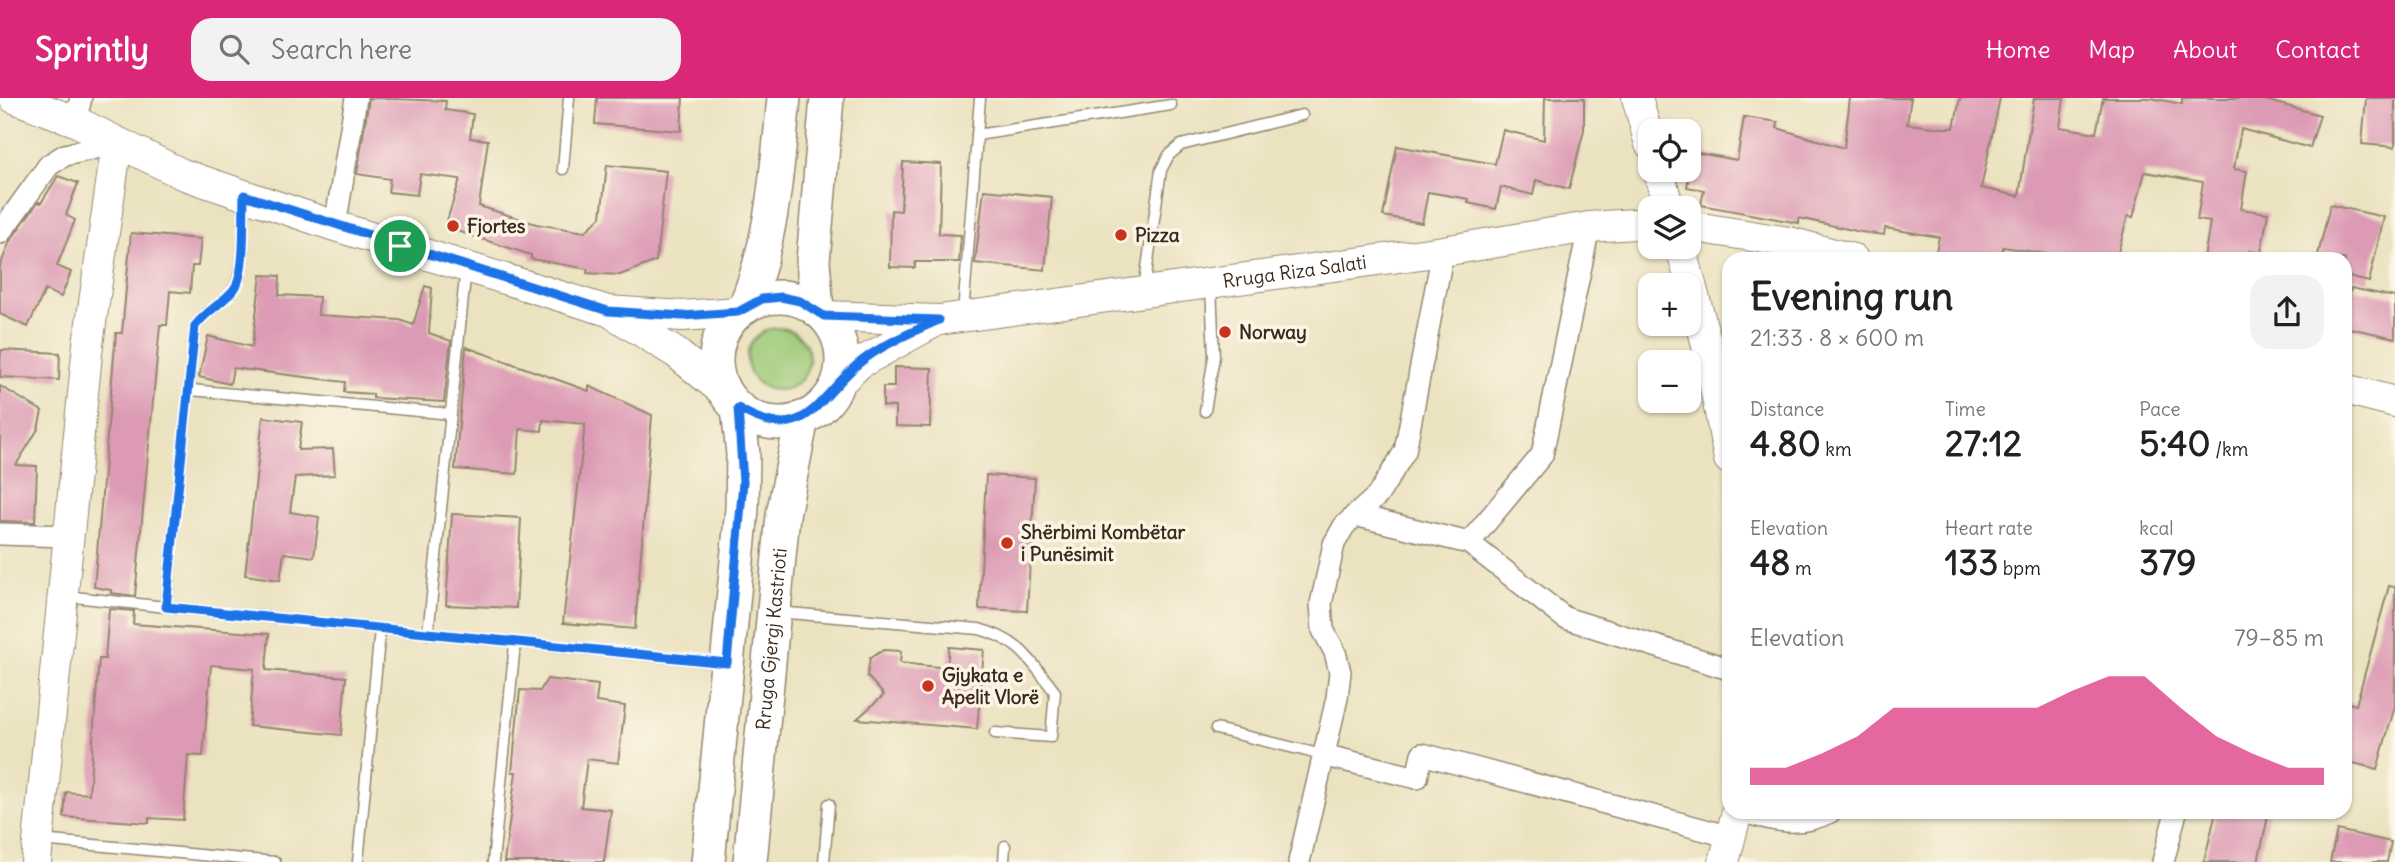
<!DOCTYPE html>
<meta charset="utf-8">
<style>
body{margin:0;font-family:Delius,sans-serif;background:#f2f2f2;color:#222;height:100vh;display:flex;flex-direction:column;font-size:26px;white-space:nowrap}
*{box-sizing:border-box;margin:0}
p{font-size:23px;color:#767676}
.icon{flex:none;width:38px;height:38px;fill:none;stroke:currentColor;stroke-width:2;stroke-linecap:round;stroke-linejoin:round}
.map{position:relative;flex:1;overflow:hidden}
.sheet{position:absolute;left:1722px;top:154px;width:630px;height:567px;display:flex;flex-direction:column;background:#fff;border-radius:21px;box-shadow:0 2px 5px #0004}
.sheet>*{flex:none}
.fabs{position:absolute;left:1638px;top:21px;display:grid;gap:14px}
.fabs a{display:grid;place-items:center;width:63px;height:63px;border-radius:14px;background:#fff;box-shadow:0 2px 5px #0004;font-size:35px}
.pin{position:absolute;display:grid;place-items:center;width:60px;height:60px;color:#fff;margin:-30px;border:4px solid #fff;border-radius:50%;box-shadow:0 2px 7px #0007}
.round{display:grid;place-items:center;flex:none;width:74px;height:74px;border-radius:21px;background:#f2f2f2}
.overview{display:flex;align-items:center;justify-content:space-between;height:119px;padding:0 28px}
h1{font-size:38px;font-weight:700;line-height:52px}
.metrics{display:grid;grid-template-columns:repeat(3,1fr);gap:10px;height:119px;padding:7px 28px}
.metrics div{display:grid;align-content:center}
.metrics b{font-size:35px;font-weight:700}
.metrics small{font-size:19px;font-weight:400}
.metrics p{font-size:19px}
.chart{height:196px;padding:14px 28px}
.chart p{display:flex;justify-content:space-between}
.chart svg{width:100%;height:126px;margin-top:7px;fill:#db2777;opacity:.7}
header{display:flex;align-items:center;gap:42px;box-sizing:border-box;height:98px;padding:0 35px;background:#db2777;color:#fff}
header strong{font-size:33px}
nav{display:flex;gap:38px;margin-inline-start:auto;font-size:24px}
.search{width:490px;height:63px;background:#f2f2f2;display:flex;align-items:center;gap:18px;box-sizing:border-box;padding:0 24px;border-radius:21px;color:#767676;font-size:26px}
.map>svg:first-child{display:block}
</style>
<header>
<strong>Sprintly</strong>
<div class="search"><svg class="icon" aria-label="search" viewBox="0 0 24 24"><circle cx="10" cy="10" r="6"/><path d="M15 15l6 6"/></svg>Search here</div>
<nav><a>Home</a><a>Map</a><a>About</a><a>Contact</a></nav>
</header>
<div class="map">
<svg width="2395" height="764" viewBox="0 0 2395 764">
<rect width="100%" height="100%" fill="#fcf5e5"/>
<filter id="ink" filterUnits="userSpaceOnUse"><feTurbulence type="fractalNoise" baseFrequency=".0143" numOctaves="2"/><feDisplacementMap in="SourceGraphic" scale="14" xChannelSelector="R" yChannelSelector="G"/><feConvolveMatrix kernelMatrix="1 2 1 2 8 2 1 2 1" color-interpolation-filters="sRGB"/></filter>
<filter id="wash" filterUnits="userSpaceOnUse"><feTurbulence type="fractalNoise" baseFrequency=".00686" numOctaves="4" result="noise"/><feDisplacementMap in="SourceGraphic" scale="28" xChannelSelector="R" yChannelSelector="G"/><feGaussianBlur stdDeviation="1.57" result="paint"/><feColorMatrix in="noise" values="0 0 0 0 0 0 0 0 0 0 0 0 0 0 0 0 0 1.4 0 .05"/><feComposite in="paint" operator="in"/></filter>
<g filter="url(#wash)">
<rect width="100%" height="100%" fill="#ebe2c0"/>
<circle fill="#9dca78" stroke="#6c7a4b" stroke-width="2" cx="778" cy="261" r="31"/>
<g id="blocks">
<g fill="#dc9ab4">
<polygon points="369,0 446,3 445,12 473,16 470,40 488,42 479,108 536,126 585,134 601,119 607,67 666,73 656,163 620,177 587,175 588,171 531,161 531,157 445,129 460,81 420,76 417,97 388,94 390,81 357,76"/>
<polygon points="597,0 683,0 681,33 595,26"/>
<polygon points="1545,0 1584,0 1584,32 1569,91 1536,82 1533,97 1501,89 1496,111 1468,105 1469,101 1428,94 1422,125 1383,118 1397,48 1495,66 1503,32 1544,42"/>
<polygon points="1850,0 1911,0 1907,26 1943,30 1954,30 1960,0 2000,0 1981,90 2019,98 2034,0 2064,0 2060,29 2096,35 2103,0 2151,0 2182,6 2182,0 2258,0 2320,17 2310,50 2241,31 2234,71 2247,73 2241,111 2268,115 2261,155 2249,153 2247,161 2204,161 2210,124 2197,122 2203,84 2145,74 2133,119 2128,118 2116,161 2077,161 2003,149 2000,161 1948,161 1935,158 1939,139 1885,130 1884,137 1861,134 1799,120 1799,125 1701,107 1704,92 1687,89 1693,54 1737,62 1744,19 1778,24 1777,30 1844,50"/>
<polygon points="2366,0 2395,0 2395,49 2362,46"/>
<polygon points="903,64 941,66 939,136 961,137 959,164 915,164 915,170 890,169 891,112 901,113"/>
<polygon points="58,78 78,85 66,117 75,122 57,168 71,174 61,199 45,192 28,229 0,216 0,168 10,143 38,104 41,105"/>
<polygon points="984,92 1052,99 1045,172 975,165"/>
<polygon points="2330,107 2384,119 2369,184 2345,178 2345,161 2317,161"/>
<polygon points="131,135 201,141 198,168 192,168 190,195 170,193 167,227 160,227 135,498 111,495 111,492 94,489 116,235 122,235"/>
<polygon points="261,177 280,178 279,197 319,199 318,217 400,222 413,227 425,188 432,190 429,235 451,243 444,304 373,300 373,296 344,294 345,284 233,270 230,286 199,279 208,238 252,249"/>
<polygon points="2351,190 2395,199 2395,240 2345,229"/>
<polygon points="466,249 589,293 589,288 652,317 635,531 563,525 585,326 543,322 542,333 520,331 517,376 455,371"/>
<polygon points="1,252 60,255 59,282 0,279"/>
<polygon points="894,269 932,270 930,329 895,328 895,309 883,308 883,289 894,289"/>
<polygon points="0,288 42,313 38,331 16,367 37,368 35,424 0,423"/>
<polygon points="263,319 302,324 298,352 333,351 335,377 295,379 290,414 319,419 314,459 284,455 280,482 245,477"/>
<polygon points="986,377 1035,380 1027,513 979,511"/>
<polygon points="452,416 521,420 516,510 446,507"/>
<polygon points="2389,488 2395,489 2395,608 2377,671 2345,663 2345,604 2356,607"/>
<polygon points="109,511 134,513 133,526 269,536 266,572 346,579 341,637 249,628 254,571 211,567 203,658 188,657 183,722 149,720 149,725 64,719 66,694 89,696 99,561 105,561"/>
<polygon points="949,549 984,552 977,631 857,621 884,597 867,578 870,560 884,552 901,553 900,565 947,570"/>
<polygon points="547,581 598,587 596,604 625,608 618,665 587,661 581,709 611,712 604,764 504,764 516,674 512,674 520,592 540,593"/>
<polygon points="2216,714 2269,714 2258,764 2204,764"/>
<polygon points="2337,732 2391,744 2387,764 2330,764"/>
</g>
</g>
</g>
<g filter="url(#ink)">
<use href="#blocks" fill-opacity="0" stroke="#93866f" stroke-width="2"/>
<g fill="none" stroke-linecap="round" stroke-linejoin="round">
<g stroke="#93866f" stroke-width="13">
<g id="lane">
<polyline points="977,37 1171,7"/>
<polyline points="563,71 569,0"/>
<polyline points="1144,191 1161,72 1169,57 1181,47 1302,17"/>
<polyline points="963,216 980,0"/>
<polyline points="191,292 451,316"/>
<polyline points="1205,313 1214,259 1211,188"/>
<path d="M65,498L166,509L195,228C206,213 226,204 235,189C246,170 243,122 244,100"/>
<polyline points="166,509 724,565"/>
<path d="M776,514L979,531C1020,542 1030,562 1055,594L1051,639L995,635"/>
<polyline points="428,536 466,170"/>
<polyline points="1216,631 1323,657"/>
<polyline points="41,742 275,764"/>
<polyline points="358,764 380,531"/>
<polyline points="493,764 515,546"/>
<polyline points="824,764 829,706"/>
<polyline points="1004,764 1005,748"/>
</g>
</g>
<g stroke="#93866f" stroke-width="24">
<g id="street">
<polyline points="75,23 81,0"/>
<polyline points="335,128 356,0"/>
<polyline points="0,135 49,67 65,57 117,45"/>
<polyline points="1355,417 1469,445 1565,520 1729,571"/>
<polyline points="0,436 69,438"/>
<polyline points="1469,445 1542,357 1589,129"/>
<polyline points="1323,657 1417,680 1422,656 1731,739"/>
<path d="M1743,714C1774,723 1800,729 1830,714"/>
<polyline points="1299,764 1337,600 1340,574 1335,554 1323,532 1321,506 1334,446 1344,428 1378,397 1405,353 1443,153"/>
<polyline points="2163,764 2176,714"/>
</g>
</g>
<g stroke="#93866f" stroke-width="32">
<g id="secondary">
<polyline points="14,0 75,23 182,76 335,128 608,213 682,218 738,214"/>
<polyline points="1637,0 1650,46"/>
<polyline points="1658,72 1669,110"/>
<polyline points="1689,128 1789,144 1853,161"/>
<polyline points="1681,149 1706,243 1729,361"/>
<polyline points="615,217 676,255 725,295"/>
<path id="s1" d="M824,218L939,222L1443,153L1589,129L1650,125"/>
<polyline points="836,288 860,265 938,222"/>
<polyline points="2345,291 2395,304"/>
<polyline points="36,764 88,246 117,45"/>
<polyline points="1724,764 1737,714"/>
</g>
</g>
<g stroke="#93866f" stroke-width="36">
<g id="primary">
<circle cx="779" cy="262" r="63"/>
<path d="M745,209C773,142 777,71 784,0"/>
<polyline points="817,212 813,163 827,0"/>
<polyline points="708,764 742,411 743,356 738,310"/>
<path id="s2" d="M750,764L783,417L802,320"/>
</g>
</g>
<use href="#lane" stroke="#fff" stroke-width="10"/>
<use href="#street" stroke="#fff" stroke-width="21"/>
<use href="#secondary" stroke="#fff" stroke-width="30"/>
<use href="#primary" stroke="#fff" stroke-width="33"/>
</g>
</g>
<g fill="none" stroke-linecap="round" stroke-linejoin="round" filter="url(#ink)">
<g stroke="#fff" stroke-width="14">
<path id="route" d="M244,97L608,213L682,218L738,214L762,201L781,199L800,203L824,218L939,222C912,234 881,247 858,266C816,302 804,350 738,310L743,384L727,565L166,509L195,228C206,213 225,204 235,190C246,173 243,119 244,97Z"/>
</g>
<use href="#route" stroke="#1a73e8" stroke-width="9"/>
</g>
<g fill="#c8321e" stroke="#fcf5e5" stroke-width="2.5">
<circle cx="453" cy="128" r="7"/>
<circle cx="1121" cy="137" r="7"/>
<circle cx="1225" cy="234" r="7"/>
<circle cx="1007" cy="445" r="7"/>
<circle cx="928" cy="588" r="7"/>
</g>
<g text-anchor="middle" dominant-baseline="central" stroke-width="7" stroke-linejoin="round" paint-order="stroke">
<g font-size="19" font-weight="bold" fill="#3b2a1e" stroke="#fcf5e5" text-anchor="start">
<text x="467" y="128">Fjortes</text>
<text x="1135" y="137">Pizza</text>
<text x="1239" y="234">Norway</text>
<text x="1021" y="434">Shërbimi Kombëtar<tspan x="1021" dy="22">i Punësimit</tspan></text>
<text x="942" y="577">Gjykata e<tspan x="942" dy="22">Apelit Vlorë</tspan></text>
</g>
<g font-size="19" fill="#3b2a1e" stroke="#fcf5e5">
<text stroke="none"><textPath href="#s1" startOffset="474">Rruga Riza Salati</textPath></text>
<text stroke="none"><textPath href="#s2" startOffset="224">Rruga Gjergj Kastrioti</textPath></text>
</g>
</g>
</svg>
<div class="fabs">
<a><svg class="icon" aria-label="locate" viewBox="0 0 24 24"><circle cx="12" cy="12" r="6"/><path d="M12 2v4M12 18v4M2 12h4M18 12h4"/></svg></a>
<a><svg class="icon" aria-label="layers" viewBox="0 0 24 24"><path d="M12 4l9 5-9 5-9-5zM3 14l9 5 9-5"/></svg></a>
<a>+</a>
<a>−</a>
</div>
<div class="pin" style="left:400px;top:148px;background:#1e9e55"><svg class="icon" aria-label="arrive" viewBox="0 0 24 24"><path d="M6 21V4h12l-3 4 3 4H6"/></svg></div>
<section class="sheet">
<div class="overview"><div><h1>Evening run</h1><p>21:33 · 8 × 600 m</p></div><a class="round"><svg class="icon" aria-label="share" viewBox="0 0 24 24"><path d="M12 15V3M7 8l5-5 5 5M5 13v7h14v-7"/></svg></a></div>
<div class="metrics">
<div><p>Distance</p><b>4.80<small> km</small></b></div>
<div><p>Time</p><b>27:12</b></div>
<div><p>Pace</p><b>5:40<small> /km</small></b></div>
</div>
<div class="metrics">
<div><p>Elevation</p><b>48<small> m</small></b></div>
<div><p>Heart rate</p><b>133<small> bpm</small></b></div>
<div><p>kcal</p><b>379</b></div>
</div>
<div class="chart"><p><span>Elevation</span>79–85 m</p>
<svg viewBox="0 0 160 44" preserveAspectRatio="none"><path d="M0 44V38L10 38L20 33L30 27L40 17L50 17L60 17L70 17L80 17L90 11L100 6L110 6L120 17L130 27L140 33L150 38L160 38V44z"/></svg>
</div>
</section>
</div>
